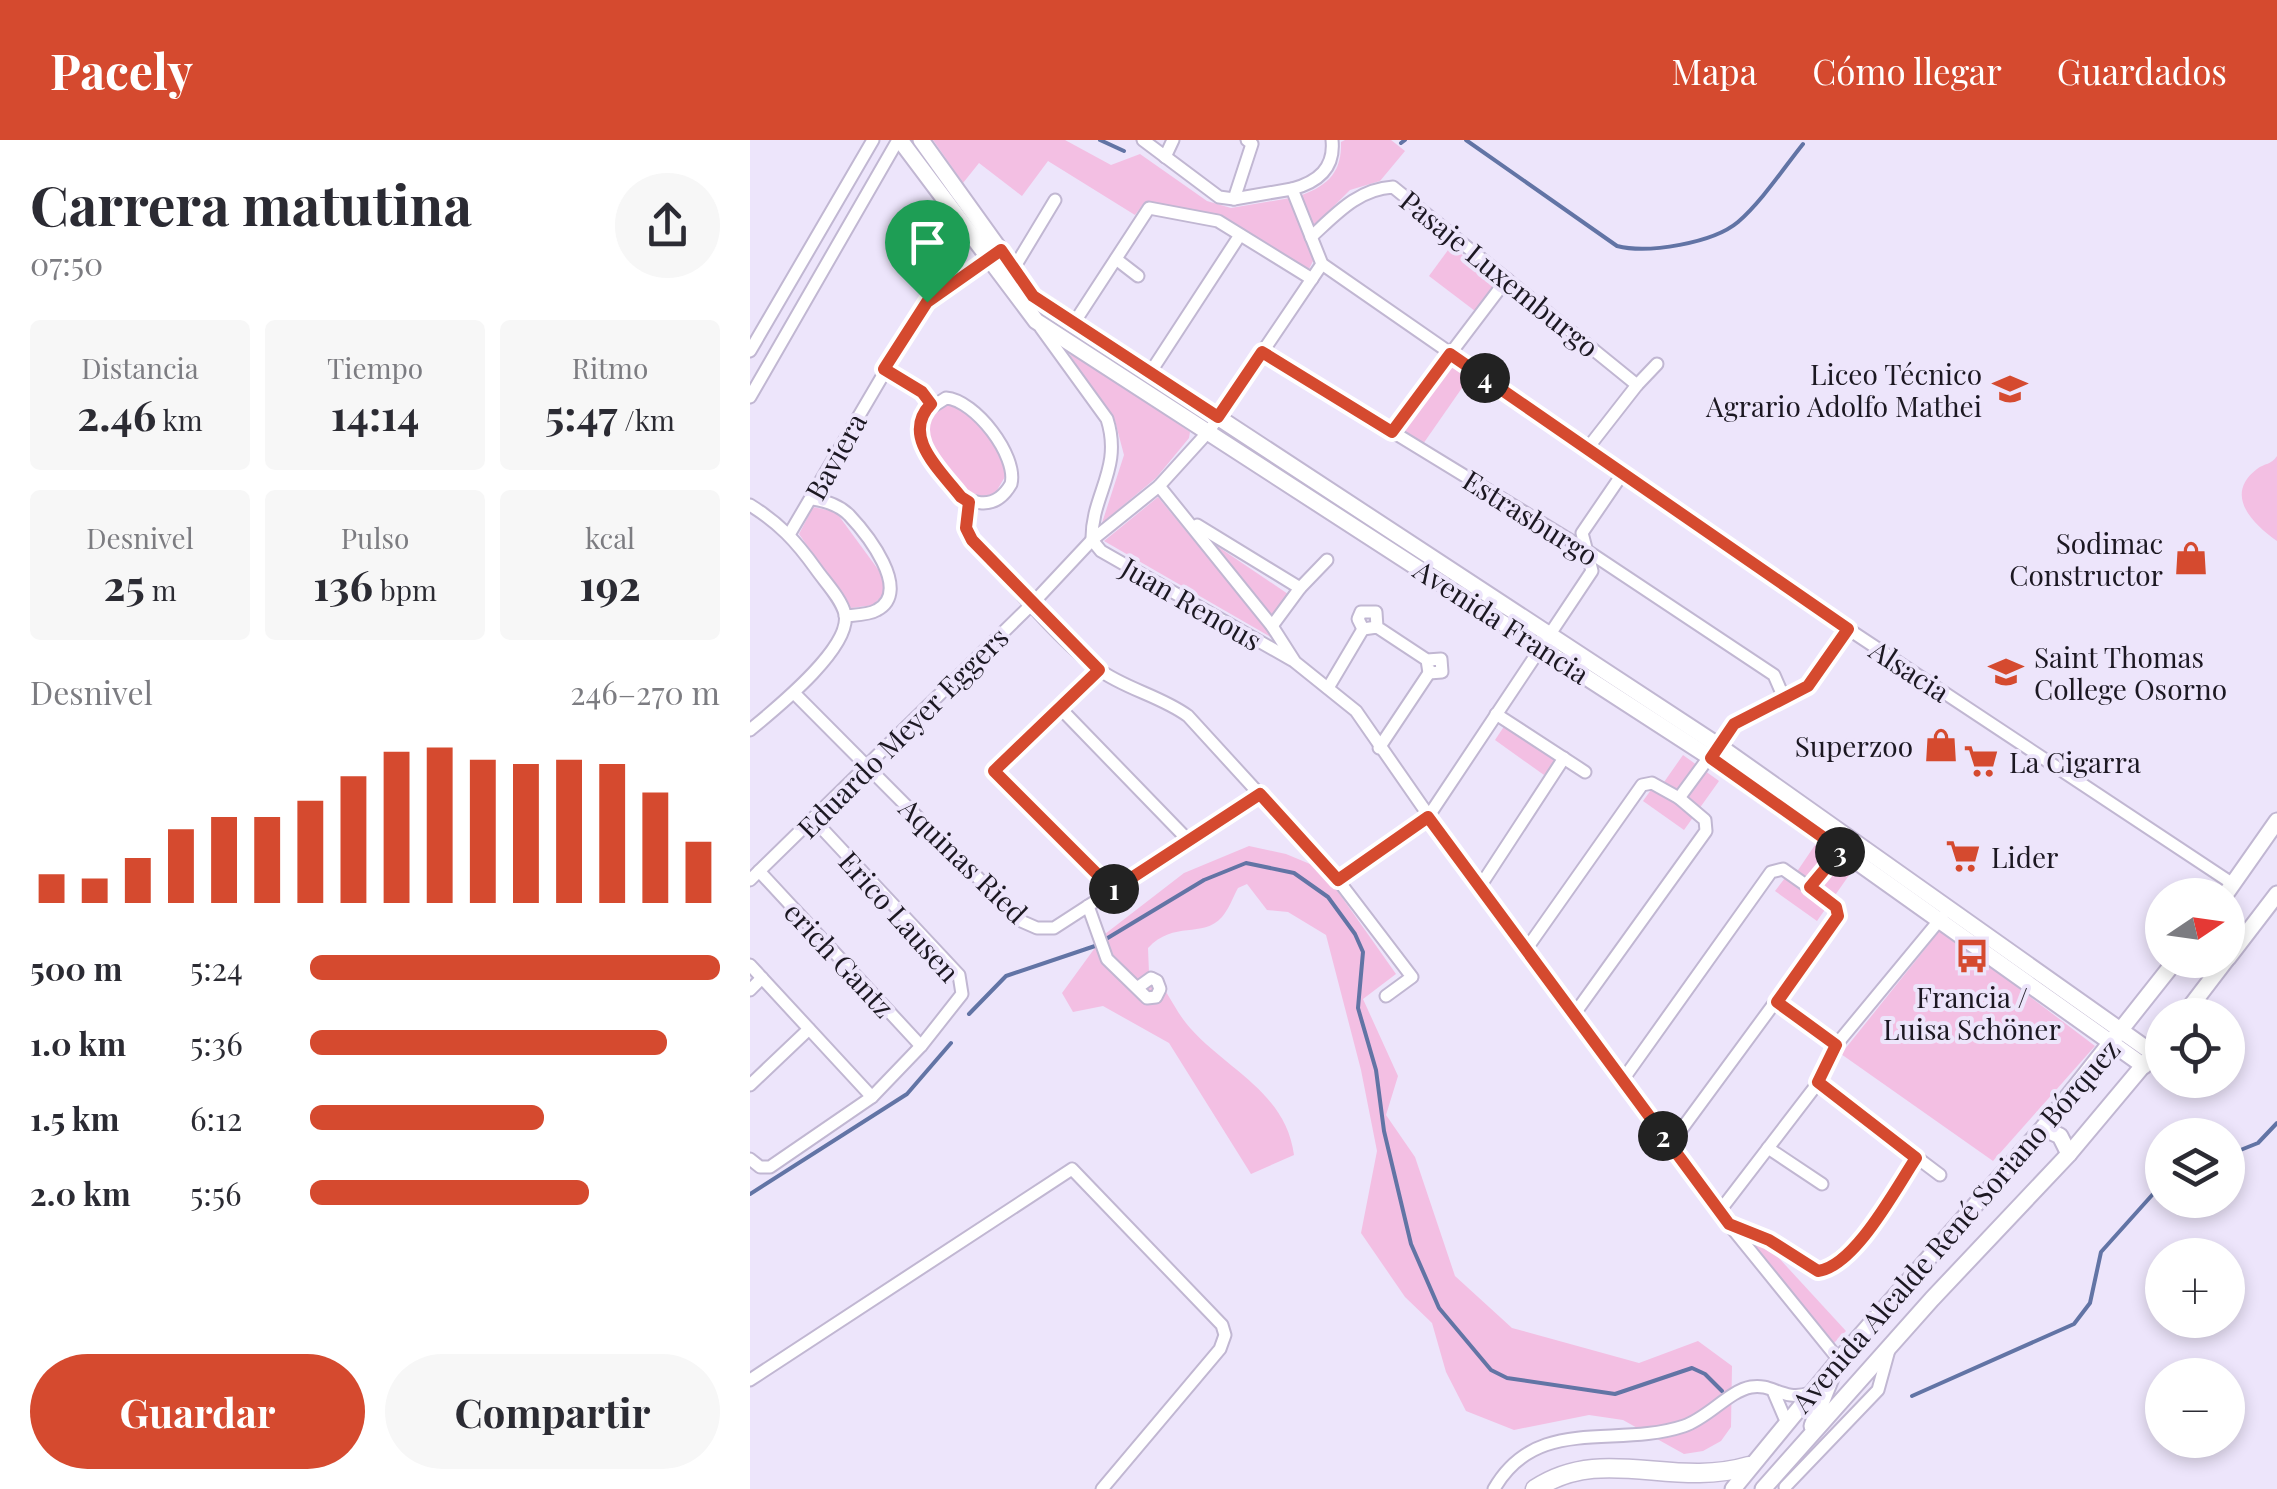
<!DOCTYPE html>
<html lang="es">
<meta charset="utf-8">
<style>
body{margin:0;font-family:"Playfair Display",serif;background:#f7f7f7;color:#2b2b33;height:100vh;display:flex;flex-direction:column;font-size:38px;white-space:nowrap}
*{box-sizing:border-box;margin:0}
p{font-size:32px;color:#7c7c81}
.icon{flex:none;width:55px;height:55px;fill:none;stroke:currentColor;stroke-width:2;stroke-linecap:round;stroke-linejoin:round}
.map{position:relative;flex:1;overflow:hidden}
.sheet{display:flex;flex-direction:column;background:#fff;width:750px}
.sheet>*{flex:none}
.needle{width:65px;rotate:77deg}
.fabs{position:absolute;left:1395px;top:738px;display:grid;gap:20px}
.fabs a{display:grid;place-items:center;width:100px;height:100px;border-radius:50%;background:#fff;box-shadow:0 5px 15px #0003;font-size:50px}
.pin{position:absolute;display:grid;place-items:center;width:85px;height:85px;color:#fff;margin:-102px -42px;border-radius:50% 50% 50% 0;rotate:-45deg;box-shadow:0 0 10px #0007}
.pin .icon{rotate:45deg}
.km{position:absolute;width:50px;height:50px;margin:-25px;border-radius:50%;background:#222;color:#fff;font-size:28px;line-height:50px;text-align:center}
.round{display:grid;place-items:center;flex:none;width:105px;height:105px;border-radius:52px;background:#f7f7f7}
.summary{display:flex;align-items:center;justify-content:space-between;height:170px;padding:0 30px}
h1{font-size:55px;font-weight:700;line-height:75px}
.stats{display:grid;grid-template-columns:repeat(3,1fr);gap:15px;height:170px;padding:10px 30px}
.stats div{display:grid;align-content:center;border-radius:10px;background:#f7f7f7;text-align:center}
.stats b{font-size:42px;font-weight:700}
.stats small{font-size:28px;font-weight:400}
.stats p{font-size:28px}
.chart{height:280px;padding:20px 30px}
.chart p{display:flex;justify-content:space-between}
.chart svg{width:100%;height:180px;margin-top:10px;stroke:#d54a2f;stroke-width:6}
.cta{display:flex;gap:20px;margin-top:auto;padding:20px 30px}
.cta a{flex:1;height:115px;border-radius:60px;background:#d54a2f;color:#fff;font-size:40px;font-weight:700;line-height:115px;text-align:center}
.cta a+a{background:#f7f7f7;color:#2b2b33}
ul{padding:0 30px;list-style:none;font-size:32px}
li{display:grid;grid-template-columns:160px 120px 1fr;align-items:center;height:75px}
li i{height:25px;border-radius:12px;background:#d54a2f}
header{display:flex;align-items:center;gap:60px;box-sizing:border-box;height:140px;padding:0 50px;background:#d54a2f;color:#fff}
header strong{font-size:48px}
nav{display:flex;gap:55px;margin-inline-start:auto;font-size:35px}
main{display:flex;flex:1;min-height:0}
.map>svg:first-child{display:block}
</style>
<header>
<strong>Pacely</strong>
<nav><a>Mapa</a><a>Cómo llegar</a><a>Guardados</a></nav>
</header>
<main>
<section class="sheet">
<div class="summary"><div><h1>Carrera matutina</h1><p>07:50</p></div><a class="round"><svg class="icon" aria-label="share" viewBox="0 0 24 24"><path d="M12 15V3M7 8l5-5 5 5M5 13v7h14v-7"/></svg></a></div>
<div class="stats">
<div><p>Distancia</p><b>2.46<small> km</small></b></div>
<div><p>Tiempo</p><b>14:14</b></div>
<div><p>Ritmo</p><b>5:47<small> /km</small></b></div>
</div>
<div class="stats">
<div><p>Desnivel</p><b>25<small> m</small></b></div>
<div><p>Pulso</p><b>136<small> bpm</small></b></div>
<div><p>kcal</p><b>192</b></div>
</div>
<div class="chart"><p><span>Desnivel</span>246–270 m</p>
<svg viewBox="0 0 160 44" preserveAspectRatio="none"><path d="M5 44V37M15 44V38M25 44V33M35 44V26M45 44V23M55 44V23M65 44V19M75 44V13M85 44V7M95 44V6M105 44V9M115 44V10M125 44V9M135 44V10M145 44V17M155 44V29"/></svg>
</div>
<ul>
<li><b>500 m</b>5:24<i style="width:100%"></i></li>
<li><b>1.0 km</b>5:36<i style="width:87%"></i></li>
<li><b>1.5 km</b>6:12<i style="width:57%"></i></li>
<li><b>2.0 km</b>5:56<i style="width:68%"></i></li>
</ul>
<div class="cta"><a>Guardar</a><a>Compartir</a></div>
</section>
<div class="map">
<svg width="1527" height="1349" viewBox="0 0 1527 1349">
<rect width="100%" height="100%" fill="#ede5fb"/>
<g fill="#f3bfe3">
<polygon points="183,0 315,0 361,25 390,14 457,61 481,68 540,58 564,119 559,129 469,75 395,62 385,75 298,21 272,56 229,23 213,43"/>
<path d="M595,0H641L655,11L630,41L600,50L563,87L552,55C579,45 592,31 591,2Z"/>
<polygon points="701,106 747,142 725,171 679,136"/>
<polygon points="323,212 440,292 439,298 406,338 352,383 374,315 365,281 320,215"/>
<polygon points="699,219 721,235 673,304 651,288"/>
<path d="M198,264C224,270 251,310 256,335L243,357C209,363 179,312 176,282L185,271Z"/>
<path d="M1527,316V401C1503,384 1473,355 1507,329C1515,323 1521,325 1527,316Z"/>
<polygon points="408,357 526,500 354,401"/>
<polygon points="63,367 86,372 130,432 136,450 124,465 101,468 49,394"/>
<polygon points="464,404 538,454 522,478"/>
<polygon points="755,585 807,619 794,635 745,600"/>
<polygon points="933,615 969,641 934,690 893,661 903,647 912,645"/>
<polygon points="1065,705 1102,731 1067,781 1025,751 1035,738 1044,736"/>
<path d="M499,706L536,714L572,729L646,834L613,859L648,936L636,975L665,1017L705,1136L762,1188L889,1223L948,1201L982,1226L981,1287L971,1301L953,1311L934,1314L873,1280L839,1275L764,1290L716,1271L696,1232L682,1183L655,1157L611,1093L627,1011L611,930L576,795L538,772L517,770L497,744L488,748C483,757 479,769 472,777C452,799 424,780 398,808L399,833C419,849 424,871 441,889C478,930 536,953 544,1015L501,1034L419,903L353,866L323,872L312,853L355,794L434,733Z"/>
<polygon points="1191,789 1345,906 1243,1021 1091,914"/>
<polygon points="999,1099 1027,1116 1096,1191 1083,1204"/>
</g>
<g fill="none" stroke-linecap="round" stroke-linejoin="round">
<g stroke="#6274a5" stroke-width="4">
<polyline points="350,0 374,11"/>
<path d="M716,0L867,106C898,114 963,103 988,82C1012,61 1033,29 1053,4"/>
<polyline points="651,3 655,0"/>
<polyline points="356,799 454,740 496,723 544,733 578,757 605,794 613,812 608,868 626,930 634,991 661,1104 689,1168 741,1230 757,1238 865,1254 942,1228 955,1234 972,1251"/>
<polyline points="219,874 256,836 345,806"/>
<polyline points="1478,1015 1508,1003 1527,983"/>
<polyline points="0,1054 157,954 201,903"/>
<polyline points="1162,1256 1324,1184 1340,1163 1351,1112 1412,1044"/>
</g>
<g stroke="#c1b7d2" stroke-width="15">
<g id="minor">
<polyline points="393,0 469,57 484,59 542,49"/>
<path d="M582,0C585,28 568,42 542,49L572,124L1098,489L1483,744"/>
<polyline points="415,17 423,0"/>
<polyline points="484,59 502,4 497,0"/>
<path d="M561,97C586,74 608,49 643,47L887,245L837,309"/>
<polyline points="366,119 388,136"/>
<polyline points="264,128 305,60"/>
<polyline points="324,183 399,68 468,81 562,139"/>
<path d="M291,188L357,279C373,329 341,355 342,400L351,411L542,520"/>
<polyline points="0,211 123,0"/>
<polyline points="512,212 836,410 1024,535 1034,558"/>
<polyline points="134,229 172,252 181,265"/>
<polyline points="400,233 490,95"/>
<polyline points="887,245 907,224"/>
<polyline points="0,257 148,0"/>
<path d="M196,258C225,260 268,316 261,344C227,403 155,308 174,272Z"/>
<polyline points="641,292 757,139"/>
<polyline points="409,346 522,486 545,522 606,571 729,748 969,1072 1089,1220"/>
<path d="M63,359C76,361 89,365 99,375C116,393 163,451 127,470C119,475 104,475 95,476"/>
<path d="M219,362L216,388L222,400C259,439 307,498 348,529C375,549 411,556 438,576L588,740L662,837L636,856"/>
<path d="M0,365C29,383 46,401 66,429C75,442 91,458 95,474C102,508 24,570 0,590"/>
<polyline points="447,385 550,448 577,420"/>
<polyline points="40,393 173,167 243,116"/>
<polyline points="522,486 550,448"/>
<polyline points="627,487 626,472 611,472 608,479 613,489 627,487 677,520 691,519 692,532 679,533 677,520"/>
<polyline points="349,531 244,631 363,750"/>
<polyline points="578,548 613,489"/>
<polyline points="44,553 271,781 287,788 304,788 511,654"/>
<polyline points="310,568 439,701"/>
<polyline points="746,574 835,632"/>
<polyline points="629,608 679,533"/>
<polyline points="929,658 984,583 1055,549 1098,489"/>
<polyline points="9,731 171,906"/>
<polyline points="0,740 282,464 342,400 409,346 459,291 572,124"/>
<polyline points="588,740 678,677 842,431 832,393 873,333"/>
<polyline points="1060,747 1091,710"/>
<polyline points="729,748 814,618"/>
<polyline points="338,766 357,819 394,855 397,858 406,857 410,849 407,841 401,838 387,848"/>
<polyline points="775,811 892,645 902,643 929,658 955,680 956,691 823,876"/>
<polyline points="0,825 122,957"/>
<polyline points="0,850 12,838"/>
<polyline points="1027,862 1086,905"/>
<polyline points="872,941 1021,732 1033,729 1087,767 1087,778 920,1005"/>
<polyline points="1068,943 1190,1035"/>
<polyline points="0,945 59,889"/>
<polyline points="1018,1008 1072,1044"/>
<polyline points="0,1019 10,1027 20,1027 122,957 171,906 212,854 209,835 64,680"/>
<polyline points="969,1072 1068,943 1086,905 1192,777"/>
<polyline points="982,1086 1019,1100 1068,1131 1075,1131 1111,1099 1166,1018"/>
<polyline points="0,1240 322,1029 472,1185 475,1195 470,1209 352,1349"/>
<polyline points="1024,1253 1036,1281"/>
<polyline points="1035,1347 1128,1250 1139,1210"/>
<path d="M744,1349C787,1274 865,1309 934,1286C958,1278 979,1251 1001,1247C1023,1243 1033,1262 1060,1253"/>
</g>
</g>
<g stroke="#c1b7d2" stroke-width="19">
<g id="major">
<polyline points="150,0 286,181 961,618 1394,926"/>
<polyline points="171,0 283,156 969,606 1404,914"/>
<polyline points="1475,755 1527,681"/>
<polyline points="1478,818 1527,754"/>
<polyline points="1434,875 1476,820"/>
<polyline points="1293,988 1310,996 1319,1014"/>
<polyline points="1062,1286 1083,1233"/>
<polyline points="983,1349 1089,1220 1293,988 1426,820"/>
<polyline points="1013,1349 1182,1159 1319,1014 1412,903"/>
</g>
</g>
<g stroke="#c1b7d2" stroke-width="21">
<path id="highway" d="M785,1349C853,1304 921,1349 999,1326"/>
</g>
<use href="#minor" stroke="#fff" stroke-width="11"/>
<use href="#major" stroke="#fff" stroke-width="15"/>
<use href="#highway" stroke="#fff" stroke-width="18"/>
</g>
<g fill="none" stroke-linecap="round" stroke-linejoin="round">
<g stroke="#fff" stroke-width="20">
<path id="route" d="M251,110L283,156L468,277L512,212L642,292L700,214L1098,489L1058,546L984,584L961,618L1091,710L1060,747L1086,767L1088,776L1027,862L1086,905L1068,942L1166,1018C1146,1048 1105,1126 1068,1131L1019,1100L979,1084L678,677L588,740L510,654L363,750L244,631L349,530L222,400L216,388L219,362L211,357C191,331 150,296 181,264L172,252L134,229L177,162Z"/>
</g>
<use href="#route" stroke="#d54a2f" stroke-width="12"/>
</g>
<defs>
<g id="school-bare" transform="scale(2.7)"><path d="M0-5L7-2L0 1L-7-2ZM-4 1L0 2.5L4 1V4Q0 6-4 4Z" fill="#d54a2f" stroke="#ede5fb" stroke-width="2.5" paint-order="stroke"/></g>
<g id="shop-bare" transform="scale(2.7)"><path d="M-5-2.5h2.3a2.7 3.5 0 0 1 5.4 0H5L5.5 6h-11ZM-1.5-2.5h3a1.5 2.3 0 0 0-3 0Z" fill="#d54a2f" stroke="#ede5fb" stroke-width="2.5" paint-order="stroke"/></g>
<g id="supermarket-bare" transform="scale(2.7)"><path d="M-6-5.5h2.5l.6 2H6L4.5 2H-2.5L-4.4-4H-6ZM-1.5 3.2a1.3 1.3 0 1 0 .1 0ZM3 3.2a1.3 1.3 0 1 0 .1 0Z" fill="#d54a2f" stroke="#ede5fb" stroke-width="2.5" paint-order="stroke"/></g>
<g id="bus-bare" transform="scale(2.7)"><path d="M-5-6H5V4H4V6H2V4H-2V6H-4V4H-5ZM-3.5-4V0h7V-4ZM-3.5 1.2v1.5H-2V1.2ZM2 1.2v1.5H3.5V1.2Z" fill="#d54a2f" stroke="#ede5fb" stroke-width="2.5" paint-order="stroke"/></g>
</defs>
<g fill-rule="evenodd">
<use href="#school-bare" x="1260" y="249"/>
<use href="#shop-bare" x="1441" y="418"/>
<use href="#school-bare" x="1256" y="532"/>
<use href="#shop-bare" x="1191" y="605"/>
<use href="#supermarket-bare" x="1231" y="621"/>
<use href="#supermarket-bare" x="1213" y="716"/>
<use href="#bus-bare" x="1222" y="816"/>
</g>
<g text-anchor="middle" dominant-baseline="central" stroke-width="8" stroke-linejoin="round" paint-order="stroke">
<g font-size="28" fill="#1c1822" stroke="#ede5fb">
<text transform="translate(750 133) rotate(39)">Pasaje Luxemburgo</text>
<text transform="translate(85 316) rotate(-61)">Baviera</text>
<text transform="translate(781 377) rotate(32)">Estrasburgo</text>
<text transform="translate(442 463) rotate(30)">Juan Renous</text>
<text transform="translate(752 481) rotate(33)">Avenida Francia</text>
<text transform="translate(1160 530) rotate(33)">Alsacia</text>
<text transform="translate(152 592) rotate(-45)">Eduardo Meyer Eggers</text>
<text transform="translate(214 720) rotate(44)">Aquinas Ried</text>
<text transform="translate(150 776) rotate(48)">Erico Lausen</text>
<text transform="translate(90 819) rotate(47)">erich Gantz</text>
<text transform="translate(1205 1085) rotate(-49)">Avenida Alcalde René Soriano Bórquez</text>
</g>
<g font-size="28" fill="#1c1822" stroke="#ede5fb" text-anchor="end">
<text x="1232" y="233">Liceo Técnico<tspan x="1232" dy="32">Agrario Adolfo Mathei</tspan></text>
<text x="1413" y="402">Sodimac<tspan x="1413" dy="32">Constructor</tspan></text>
<text x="1284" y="516" text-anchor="start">Saint Thomas<tspan x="1284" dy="32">College Osorno</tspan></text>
<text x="1163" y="605">Superzoo</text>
<text x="1259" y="621" text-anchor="start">La Cigarra</text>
<text x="1241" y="716" text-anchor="start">Lider</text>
<text x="1222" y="856" text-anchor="middle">Francia /<tspan x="1222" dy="32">Luisa Schöner</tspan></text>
</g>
</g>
</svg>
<div class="fabs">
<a><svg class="needle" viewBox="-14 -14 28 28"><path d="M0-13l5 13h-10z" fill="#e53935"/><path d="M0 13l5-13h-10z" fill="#7c7c81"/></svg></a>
<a><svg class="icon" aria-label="locate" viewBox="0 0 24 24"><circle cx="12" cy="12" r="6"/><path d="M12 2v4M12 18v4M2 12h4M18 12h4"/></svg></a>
<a><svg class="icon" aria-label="layers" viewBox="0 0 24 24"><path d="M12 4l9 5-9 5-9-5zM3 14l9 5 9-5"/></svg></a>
<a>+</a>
<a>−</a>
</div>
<div class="pin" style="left:177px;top:162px;background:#1e9e55"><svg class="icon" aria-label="arrive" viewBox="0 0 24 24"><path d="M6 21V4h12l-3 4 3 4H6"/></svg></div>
<b class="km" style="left:364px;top:749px">1</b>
<b class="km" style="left:913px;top:996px">2</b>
<b class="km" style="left:1090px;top:712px">3</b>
<b class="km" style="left:735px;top:238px">4</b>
</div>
</main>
